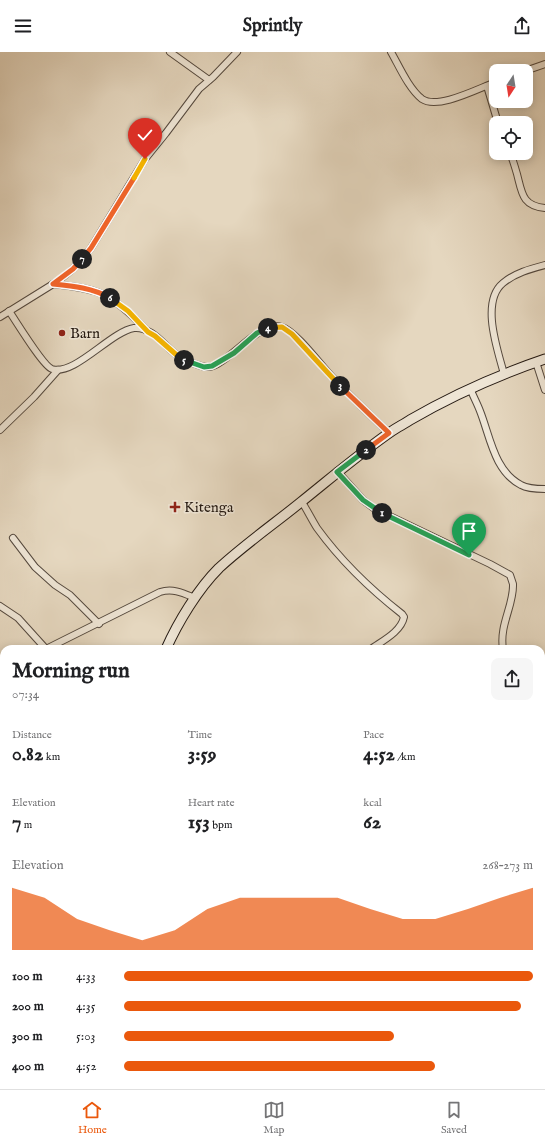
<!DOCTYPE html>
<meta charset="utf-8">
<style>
body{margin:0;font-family:"IM FELL English",serif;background:#f6f6f6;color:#202124;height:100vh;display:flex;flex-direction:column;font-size:15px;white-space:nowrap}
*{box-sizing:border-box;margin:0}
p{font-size:13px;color:#757577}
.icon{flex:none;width:22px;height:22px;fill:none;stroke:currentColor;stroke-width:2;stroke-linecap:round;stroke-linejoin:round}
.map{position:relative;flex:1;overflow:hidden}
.side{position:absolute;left:0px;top:593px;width:545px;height:444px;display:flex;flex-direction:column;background:#fff;border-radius:12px 12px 0 0;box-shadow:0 2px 10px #0003}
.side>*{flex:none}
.needle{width:26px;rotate:192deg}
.tools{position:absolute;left:489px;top:12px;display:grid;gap:8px}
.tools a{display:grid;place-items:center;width:44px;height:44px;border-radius:8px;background:#fff;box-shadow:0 2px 10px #0003;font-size:20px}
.pin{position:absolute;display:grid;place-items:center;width:34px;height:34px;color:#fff;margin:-41px -17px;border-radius:50% 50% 50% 0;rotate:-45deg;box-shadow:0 0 4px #0007}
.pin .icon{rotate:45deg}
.km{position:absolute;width:20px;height:20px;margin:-10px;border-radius:50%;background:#222;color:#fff;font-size:11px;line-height:20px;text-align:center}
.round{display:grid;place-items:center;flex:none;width:42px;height:42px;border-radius:8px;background:#f6f6f6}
.overview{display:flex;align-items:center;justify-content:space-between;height:68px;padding:0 12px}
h1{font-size:22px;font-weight:700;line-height:30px}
.stats{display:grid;grid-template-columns:repeat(3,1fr);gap:6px;height:68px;padding:4px 12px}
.stats div{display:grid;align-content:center}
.stats b{font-size:20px;font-weight:700}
.stats small{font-size:11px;font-weight:400}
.stats p{font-size:11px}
.chart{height:112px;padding:8px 12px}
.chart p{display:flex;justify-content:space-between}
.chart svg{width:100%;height:72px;margin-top:4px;fill:#ea580c;opacity:.7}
ul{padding:0 12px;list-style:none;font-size:13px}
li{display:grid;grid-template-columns:64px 48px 1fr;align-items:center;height:30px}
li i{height:10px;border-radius:5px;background:#ea580c}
header{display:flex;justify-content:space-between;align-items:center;height:52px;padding:0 12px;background:#fff;font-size:18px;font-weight:700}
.menu{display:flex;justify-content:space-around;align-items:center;height:56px;border-top:1px solid #e0e0e0;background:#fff;font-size:11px;color:#757577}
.menu a{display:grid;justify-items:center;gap:2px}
.menu .on{color:#ea580c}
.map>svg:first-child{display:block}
</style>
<header><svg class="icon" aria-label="menu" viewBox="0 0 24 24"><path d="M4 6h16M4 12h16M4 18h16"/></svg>Sprintly<svg class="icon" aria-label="share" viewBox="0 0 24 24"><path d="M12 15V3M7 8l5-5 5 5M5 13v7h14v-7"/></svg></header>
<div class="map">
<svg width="545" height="1037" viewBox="0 0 545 1037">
<rect width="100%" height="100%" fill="#e5d7bf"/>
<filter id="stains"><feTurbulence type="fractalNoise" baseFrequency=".005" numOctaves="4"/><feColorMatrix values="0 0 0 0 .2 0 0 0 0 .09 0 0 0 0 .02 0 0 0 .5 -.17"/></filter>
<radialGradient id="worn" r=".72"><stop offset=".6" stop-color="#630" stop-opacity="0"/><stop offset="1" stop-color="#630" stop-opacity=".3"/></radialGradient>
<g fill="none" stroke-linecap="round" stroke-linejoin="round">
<g stroke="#55493e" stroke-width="8">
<g id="street">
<polyline points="170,0 209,28"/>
<path d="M391,0C399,14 409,37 422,47C438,58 479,36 496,30"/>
<polyline points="525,19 545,12"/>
<polyline points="487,34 498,71"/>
<path d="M510,101C513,108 515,115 517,122C522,141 522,154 545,156"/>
<path d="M53,232C69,234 87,235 102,242C119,250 133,264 146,278"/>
<path d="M9,259C16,269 43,314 52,317C75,324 110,280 134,276C153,274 167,298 181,306C186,309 192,311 198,313C203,315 208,316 213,314C234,306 259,269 282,275C296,279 322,315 333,326C351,345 370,363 389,381"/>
<polyline points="0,265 58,229 73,217 91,196 145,107 166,81 199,37 213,25 237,0"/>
<polyline points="536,310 545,338"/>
<path d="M504,322C498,299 480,250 503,231C515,221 530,217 545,213"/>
<path d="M470,336C473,344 477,351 480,359C490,384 494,419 521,433C528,437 537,437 545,437"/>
<polyline points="0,378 34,345 58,318"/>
<path d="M337,419L363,448L375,457L490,512L510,523C511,526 512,529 513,532C514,553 499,573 503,597"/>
<path d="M302,450C307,458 312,468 317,476C341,509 370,537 402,562L404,565C401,580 382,589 371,597"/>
<polyline points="13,486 35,515 55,533 70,543 99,572"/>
<polyline points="0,554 18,566 46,597"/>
<path d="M46,597L160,540C173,536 183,541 195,546"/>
<polyline points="0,621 4,619"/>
<polyline points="541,623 545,627"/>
<polyline points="541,763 545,761"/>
<polyline points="541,797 545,805"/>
<polyline points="0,798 4,796"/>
<polyline points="541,1002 545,1001"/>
<polyline points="465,1033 466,1037"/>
<polyline points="53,1037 57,1035 58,1033"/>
<polyline points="367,1037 368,1033"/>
</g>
</g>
<g stroke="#251a13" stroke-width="11">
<g id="secondary">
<path d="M166,597C178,570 198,537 219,516C245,492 274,472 301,450C331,426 360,401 392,379C398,375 404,372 410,368C453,343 498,323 545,307"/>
<polyline points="173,1033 173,1037"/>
</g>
</g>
<g stroke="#251a13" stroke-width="14">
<g id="highway">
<polyline points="541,954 545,955"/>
<polyline points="0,956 4,955"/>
</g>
</g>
<use href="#street" stroke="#eee5d5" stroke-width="6"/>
<use href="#secondary" stroke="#eee5d5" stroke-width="9"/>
<use href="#highway" stroke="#e2bc80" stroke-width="12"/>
</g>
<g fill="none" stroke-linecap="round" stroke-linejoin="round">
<g stroke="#fff" stroke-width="8">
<polyline id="split-1" points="382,461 469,503"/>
</g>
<g stroke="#fff" stroke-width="8">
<polyline id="split-2" points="366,398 337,420 363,448 382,461"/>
</g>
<g stroke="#fff" stroke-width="8">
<polyline id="split-3" points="340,334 389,381 366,398"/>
</g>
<g stroke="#fff" stroke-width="8">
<polyline id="split-4" points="268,276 282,275 292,282 340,334"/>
</g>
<g stroke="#fff" stroke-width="8">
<polyline id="split-5" points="184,308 204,315 212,314 234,301 257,281 268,276"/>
</g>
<g stroke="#fff" stroke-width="8">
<polyline id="split-6" points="110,246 128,259 148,280 155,284 180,306 184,308"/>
</g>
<g stroke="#fff" stroke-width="8">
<path id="split-7" d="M82,207L73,217L53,232C73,234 93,236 110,246"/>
</g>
<g stroke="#fff" stroke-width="8">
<polyline id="split-8" points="82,207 91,196 134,126"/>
</g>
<g stroke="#fff" stroke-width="8">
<polyline id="split-9" points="134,126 145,107"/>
</g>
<use href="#split-1" stroke="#22a559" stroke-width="5"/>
<use href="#split-2" stroke="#22a559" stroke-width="5"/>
<use href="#split-3" stroke="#f0652b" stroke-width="5"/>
<use href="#split-4" stroke="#f5b400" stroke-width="5"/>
<use href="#split-5" stroke="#22a559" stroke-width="5"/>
<use href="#split-6" stroke="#f5b400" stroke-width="5"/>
<use href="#split-7" stroke="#f0652b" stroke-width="5"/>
<use href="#split-8" stroke="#f0652b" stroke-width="5"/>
<use href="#split-9" stroke="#f5b400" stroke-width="5"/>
</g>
<g fill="#8f2418" stroke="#eee5d5" stroke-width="1.5">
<circle cx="62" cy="281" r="4"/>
<path d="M173 449h4v4h4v4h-4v4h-4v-4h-4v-4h4z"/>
</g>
<g text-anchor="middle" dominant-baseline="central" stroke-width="3" stroke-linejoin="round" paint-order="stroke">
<g font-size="15" fill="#251a13" stroke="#eee5d5" text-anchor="start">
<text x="70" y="281">Barn</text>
<text x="184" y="455">Kitenga</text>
</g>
</g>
<rect width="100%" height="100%" filter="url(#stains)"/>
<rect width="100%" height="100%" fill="url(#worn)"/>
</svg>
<div class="tools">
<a><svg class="needle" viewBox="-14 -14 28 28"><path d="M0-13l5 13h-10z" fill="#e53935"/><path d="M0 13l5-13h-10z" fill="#757577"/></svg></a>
<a><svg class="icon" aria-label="locate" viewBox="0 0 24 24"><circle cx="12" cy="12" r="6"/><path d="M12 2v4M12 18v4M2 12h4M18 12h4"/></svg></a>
</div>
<div class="pin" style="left:469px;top:503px;background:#1e9e55"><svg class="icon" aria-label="arrive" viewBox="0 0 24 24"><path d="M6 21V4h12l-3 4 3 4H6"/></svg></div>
<div class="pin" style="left:145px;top:107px;background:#d93025"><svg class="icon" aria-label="check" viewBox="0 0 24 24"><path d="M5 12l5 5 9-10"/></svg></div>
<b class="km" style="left:382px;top:461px">1</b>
<b class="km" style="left:366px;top:398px">2</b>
<b class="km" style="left:340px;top:334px">3</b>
<b class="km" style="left:268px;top:276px">4</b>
<b class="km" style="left:184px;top:308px">5</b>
<b class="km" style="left:110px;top:246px">6</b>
<b class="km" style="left:82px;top:207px">7</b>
<section class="side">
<div class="overview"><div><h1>Morning run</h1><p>07:34</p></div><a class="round"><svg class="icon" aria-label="share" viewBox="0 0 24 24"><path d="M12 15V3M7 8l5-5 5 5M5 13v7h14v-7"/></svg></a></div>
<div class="stats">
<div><p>Distance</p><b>0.82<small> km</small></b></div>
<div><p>Time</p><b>3:59</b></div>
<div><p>Pace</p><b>4:52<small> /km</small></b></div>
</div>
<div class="stats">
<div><p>Elevation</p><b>7<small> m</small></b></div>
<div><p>Heart rate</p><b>153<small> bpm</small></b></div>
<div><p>kcal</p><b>62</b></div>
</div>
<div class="chart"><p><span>Elevation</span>268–273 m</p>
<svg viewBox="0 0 160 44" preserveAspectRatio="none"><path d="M0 44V6L10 12L20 25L30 32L40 38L50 32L60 19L70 12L80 12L90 12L100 12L110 19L120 25L130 25L140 19L150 12L160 6V44z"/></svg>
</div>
<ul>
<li><b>100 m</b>4:33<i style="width:100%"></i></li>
<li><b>200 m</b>4:35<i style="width:97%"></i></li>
<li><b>300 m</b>5:03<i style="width:66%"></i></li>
<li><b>400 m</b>4:52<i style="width:76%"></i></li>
</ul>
</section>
</div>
<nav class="menu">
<a class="on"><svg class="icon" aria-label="home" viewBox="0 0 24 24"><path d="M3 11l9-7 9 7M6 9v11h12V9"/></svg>Home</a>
<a><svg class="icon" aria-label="map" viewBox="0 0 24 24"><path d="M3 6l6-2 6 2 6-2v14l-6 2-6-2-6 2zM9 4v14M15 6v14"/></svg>Map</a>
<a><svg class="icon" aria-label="saved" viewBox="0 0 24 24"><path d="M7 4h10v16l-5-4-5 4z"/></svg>Saved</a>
</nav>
